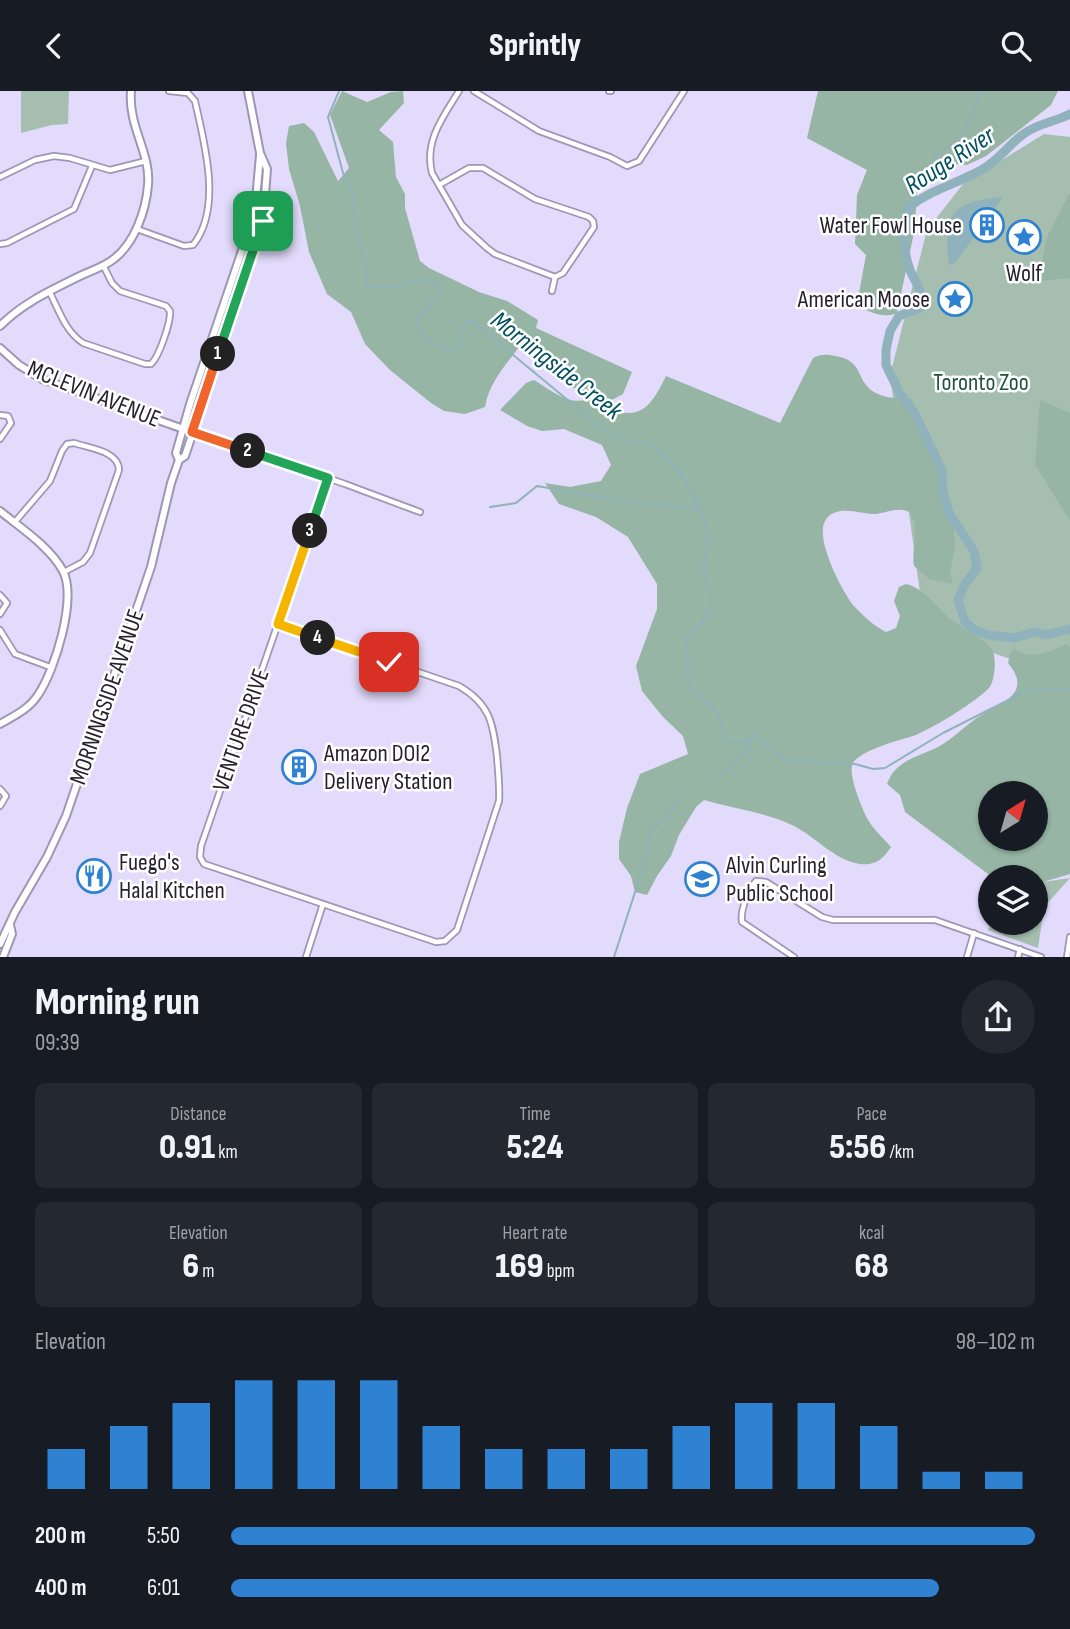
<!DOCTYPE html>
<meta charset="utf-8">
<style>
body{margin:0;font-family:"Sofia Sans Condensed",sans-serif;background:#242831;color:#f1f3f6;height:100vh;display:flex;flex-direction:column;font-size:26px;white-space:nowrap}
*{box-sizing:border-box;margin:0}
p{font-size:23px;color:#9ea1a6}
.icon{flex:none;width:38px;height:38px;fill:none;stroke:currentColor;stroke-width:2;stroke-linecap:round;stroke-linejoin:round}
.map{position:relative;height:866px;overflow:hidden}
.drawer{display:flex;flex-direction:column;background:#171b24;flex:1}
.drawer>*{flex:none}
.needle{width:46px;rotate:37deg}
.buttons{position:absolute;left:978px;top:690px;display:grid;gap:14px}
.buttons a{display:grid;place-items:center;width:70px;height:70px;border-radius:50%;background:#171b24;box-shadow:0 2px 5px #0004;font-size:35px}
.pin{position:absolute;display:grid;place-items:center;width:60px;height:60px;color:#fff;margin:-30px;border-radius:14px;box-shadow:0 4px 10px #0006}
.km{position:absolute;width:35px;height:35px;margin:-18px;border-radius:50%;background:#222;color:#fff;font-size:19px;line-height:35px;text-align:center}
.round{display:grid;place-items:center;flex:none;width:74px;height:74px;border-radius:37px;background:#242831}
.head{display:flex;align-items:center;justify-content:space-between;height:119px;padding:0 35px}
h1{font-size:38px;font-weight:800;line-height:52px}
.figures{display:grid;grid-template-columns:repeat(3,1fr);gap:10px;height:119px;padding:7px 35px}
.figures div{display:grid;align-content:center;border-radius:10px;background:#242831;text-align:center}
.figures b{font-size:35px;font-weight:800}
.figures small{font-size:19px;font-weight:400}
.figures p{font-size:19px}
.chart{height:196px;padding:14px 35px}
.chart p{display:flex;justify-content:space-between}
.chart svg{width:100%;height:126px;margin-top:7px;stroke:#2f82d1;stroke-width:6}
ul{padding:0 35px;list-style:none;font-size:23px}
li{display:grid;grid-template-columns:112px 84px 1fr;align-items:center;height:52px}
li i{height:18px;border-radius:9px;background:#2f82d1}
header{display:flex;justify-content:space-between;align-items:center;height:91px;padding:0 35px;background:#171b24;font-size:32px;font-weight:800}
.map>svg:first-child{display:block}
</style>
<header><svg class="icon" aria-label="back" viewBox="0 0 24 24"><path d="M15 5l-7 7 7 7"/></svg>Sprintly<svg class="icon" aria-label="search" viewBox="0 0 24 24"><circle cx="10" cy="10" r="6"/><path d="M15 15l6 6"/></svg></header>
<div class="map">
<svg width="1070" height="866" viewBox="0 0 1070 866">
<rect width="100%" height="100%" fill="#e2dbfb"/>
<g fill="#a6beb0">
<polygon points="21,0 69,0 68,33 52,34 21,42"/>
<polygon points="1044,43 1070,46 1070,589 925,538 890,284 927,139 963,93"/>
<polygon points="1070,787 1044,816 1038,857 988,839 991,831 1036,831 1036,792"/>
</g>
<g fill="#97b5a4" fill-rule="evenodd">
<path d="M342,0L367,11L391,1L403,0L404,12L379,39L393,51L396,86L405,103V117L420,170L429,177L479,201L507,210L538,229L536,237L632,281L623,303L610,310V317C642,332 653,311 666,285L780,332L813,267C821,263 826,263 835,265C864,269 855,289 874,301C886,308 898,307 912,308L930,363L952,413L955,455L950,481L953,493L929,488L914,475C911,460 919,442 913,428C912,425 910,421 907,420C896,416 885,422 875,423C860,423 835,412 825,430C815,448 841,498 853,514C862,524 874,535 886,541L896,537L900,525L894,510L899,496L906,493C926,498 936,517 952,529C964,538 981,545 991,557C997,565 995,585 991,594C985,606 924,643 910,646C898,649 860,660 853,672C847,682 862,717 867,727C873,738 883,747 891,756C883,768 875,775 860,773C834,769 816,746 794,735C766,721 734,718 704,709L696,716L679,744L671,765L657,785L647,804L635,801L631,785L619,768V751L627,717L640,683L688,663L683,645L663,626L642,600L636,575L657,518V493L628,446L596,426L559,413L545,392L570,396L601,390L611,374L602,354L564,338L542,340L527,335L500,319L526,292L534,289C551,299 572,318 591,306L589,302L571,296L562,284L519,256C505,275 489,292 485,316L465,323L444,320L431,312L390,279L365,253L351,221L327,203L309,161L300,115L289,78L286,52L289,35L304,32L314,41L338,90L349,77L330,24Z"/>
<path d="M818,0H1058L1051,14L986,65L967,74L941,72L927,77L917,94L915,137L897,222C884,228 867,221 857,213L866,164L855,153L857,104L867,79L807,47Z"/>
<polygon points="1070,101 1070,187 1038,190 1047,146"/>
<polygon points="1040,309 1070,322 1070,430 1035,373"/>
<path d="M1066,553L1070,556V783L1036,793V786H992L905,721L900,704L887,693C896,667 922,666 943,653C956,645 966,634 978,626C1000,612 1034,603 1008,572L1010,563L1014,558C1031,570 1049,561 1066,553ZM990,702H1036V747H990Z"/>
</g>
<path fill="#8fb2bc" d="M1003,106L955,172L949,174C943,123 950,111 1003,106Z"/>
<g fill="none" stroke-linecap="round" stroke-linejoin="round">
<g stroke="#8fb2bc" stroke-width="2">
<path d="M339,0L328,26L343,82L352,100L356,139L366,172V193C382,201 400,193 416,190C423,189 431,191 438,193L441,201L418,227L417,234C425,250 441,260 459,258V241L466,231L472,230L598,334L627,351L646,352L659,359L682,383L707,435L709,449L704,477L710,503L709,523L686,549L688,584L692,599L717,621L723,634L724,649L734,651L750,649L753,644C768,652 773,662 786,670L855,673L873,678L885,677L943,642L1022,602L1036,599L1070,598"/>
<polyline points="927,77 940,61 961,50 980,0"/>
<polyline points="490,416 516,412 537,395 617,409 697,418"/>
<polyline points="715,687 724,683 749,658 747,652 749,650"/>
<polyline points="614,866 649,758 650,740 663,729 680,708"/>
</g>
<path stroke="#8fb2bc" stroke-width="9" d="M1070,23C1055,31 1039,32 1025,42C1010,52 999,69 983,78C959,92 932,98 909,116C903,137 902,155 909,176C914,192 925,199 920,217L899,225L890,240L886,259V274L900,303L914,321L942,379L943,402L949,422L974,460L977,477L965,493L958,509L965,531L975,539L988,544L1015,547L1035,541L1045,544L1070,538"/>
<g stroke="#9d96b4" stroke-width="8">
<g id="minor">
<polyline points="474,0 539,40 610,66 627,75 639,70 684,0"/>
<polyline points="609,0 611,0"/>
<polyline points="0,86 35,69 54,65 70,67 110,79 146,70"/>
<path d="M439,94L469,77H483L535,108L589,126L593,130L594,136L563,182L555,186L495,163L487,157L462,134L432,82C424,50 443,26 459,0"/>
<path d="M137,138L184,155L193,154C223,117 204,51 195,10L188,2L169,0"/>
<polyline points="0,153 7,152 74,118 92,75"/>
<path d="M49,200C59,219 65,240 83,252L145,273H151C159,266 171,231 170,220L166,215L120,200L112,192L103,174"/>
<polyline points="552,200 555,186"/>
<polyline points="0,324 8,325 11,332 0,348"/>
<polyline points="193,341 345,393 420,421"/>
<path d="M14,432L50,390L62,360L67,353L74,352C89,357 119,360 119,379L90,462L83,471L64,481"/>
<polyline points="0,504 7,512 0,523"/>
<path d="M278,533L459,595C490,613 493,632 497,665C498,680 500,695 499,710L457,839L445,850L436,851L204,773L200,766L201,755L328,388"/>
<polyline points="0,539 15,563 50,576"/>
<polyline points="0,698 6,705 0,715"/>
<polyline points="306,866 323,813"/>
<path d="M794,866L742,831C740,820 748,799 756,790L766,791L822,826L833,829H935L1041,866"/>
<polyline points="967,866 974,842"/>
<polyline points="1018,866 1020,858"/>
<polyline points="1067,866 1070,846"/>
</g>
</g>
<g stroke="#9d96b4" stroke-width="10">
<g id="tertiary">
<path d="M0,235C24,211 52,199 82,184C93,179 106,175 115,167C135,151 146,119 148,94C151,62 128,36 131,0"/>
<polyline points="0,257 19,274 42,288 192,341"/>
<path d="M0,420C21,437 50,456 63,480C77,508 55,579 38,604C29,618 14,625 0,633"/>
</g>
</g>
<g stroke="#9d96b4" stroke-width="10">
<g id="secondary">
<polyline points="179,369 176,362 190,313 250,136 256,109 260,64"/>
<polyline points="0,853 15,821 47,766 66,725 151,476 171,392 179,369 185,365 258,148 263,130 267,78 260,62 248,0"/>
<polyline points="3,866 12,843 10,834"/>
</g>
</g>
<use href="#minor" stroke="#fff" stroke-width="4.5"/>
<use href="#tertiary" stroke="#fff" stroke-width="6"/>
<use href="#secondary" stroke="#fff" stroke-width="6"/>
</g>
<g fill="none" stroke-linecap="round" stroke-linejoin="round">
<g stroke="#fff" stroke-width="14">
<polyline id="split-1" points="218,263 263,130"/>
</g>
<g stroke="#fff" stroke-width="14">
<polyline id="split-2" points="218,263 192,341 248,360"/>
</g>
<g stroke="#fff" stroke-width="14">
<polyline id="split-3" points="248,360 328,387 310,440"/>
</g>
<g stroke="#fff" stroke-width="14">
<polyline id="split-4" points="310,440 278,533 318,547"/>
</g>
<g stroke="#fff" stroke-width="14">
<polyline id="split-5" points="318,547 389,571"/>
</g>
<use href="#split-1" stroke="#22a559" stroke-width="9"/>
<use href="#split-2" stroke="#f0652b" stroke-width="9"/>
<use href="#split-3" stroke="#22a559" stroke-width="9"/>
<use href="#split-4" stroke="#f5b400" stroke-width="9"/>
<use href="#split-5" stroke="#f5b400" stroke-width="9"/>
</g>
<defs>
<g id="building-ring" transform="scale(1.75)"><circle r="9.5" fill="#fff" stroke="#2f82d1" stroke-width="1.5"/><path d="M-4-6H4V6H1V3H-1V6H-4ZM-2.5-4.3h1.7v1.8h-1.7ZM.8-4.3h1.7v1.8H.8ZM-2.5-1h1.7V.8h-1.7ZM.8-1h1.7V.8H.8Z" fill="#2f82d1"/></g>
<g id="sight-ring" transform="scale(1.75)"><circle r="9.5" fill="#fff" stroke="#2f82d1" stroke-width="1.5"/><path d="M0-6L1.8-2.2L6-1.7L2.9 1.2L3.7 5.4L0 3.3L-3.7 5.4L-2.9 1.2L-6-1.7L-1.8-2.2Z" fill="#2f82d1"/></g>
<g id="restaurant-ring" transform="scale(1.75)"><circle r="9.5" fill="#fff" stroke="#2f82d1" stroke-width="1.5"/><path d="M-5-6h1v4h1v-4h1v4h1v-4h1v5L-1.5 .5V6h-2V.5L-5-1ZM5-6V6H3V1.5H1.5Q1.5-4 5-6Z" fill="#2f82d1"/></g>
<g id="school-ring" transform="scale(1.75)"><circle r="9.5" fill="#fff" stroke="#2f82d1" stroke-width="1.5"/><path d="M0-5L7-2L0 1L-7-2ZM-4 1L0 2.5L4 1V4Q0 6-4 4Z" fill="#2f82d1"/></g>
</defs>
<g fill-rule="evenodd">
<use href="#building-ring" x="987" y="134"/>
<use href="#sight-ring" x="1024" y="146"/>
<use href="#sight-ring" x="955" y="208"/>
<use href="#building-ring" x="299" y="676"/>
<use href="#restaurant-ring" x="94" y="785"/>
<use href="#school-ring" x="702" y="788"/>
</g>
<g text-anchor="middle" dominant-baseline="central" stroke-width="5" stroke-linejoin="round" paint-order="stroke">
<g font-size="24" fill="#25222e" stroke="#fff" text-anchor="start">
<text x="962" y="134" text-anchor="end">Water Fowl House</text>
<text x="1024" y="182" text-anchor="middle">Wolf</text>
<text x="930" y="208" text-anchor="end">American Moose</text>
<text x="324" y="662">Amazon DOI2<tspan x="324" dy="28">Delivery Station</tspan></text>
<text x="119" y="771">Fuego's<tspan x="119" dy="28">Halal Kitchen</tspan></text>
<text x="726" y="774">Alvin Curling<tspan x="726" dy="28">Public School</tspan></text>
</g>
<g font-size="24" fill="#1f533a" stroke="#fff">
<text x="981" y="291">Toronto Zoo</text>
</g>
<g font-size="24" fill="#25222e" stroke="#fff">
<text transform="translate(94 303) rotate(22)">MCLEVIN AVENUE</text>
<text transform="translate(107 606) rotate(-71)">MORNINGSIDE AVENUE</text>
<text transform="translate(241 639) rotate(-71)">VENTURE DRIVE</text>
</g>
<g font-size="26" font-style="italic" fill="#015060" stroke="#fff">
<text transform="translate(950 70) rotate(-33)">Rouge River</text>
<text transform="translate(556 275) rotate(38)">Morningside Creek</text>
</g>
</g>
</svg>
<div class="buttons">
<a><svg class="needle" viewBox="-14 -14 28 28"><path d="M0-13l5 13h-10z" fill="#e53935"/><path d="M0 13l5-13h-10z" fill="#9ea1a6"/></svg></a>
<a><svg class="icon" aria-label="layers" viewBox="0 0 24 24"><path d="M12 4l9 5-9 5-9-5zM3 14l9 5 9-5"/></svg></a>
</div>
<div class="pin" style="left:263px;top:130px;background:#1e9e55"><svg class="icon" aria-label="arrive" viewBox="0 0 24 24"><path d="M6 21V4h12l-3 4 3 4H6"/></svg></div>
<div class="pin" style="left:389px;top:571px;background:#d93025"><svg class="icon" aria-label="check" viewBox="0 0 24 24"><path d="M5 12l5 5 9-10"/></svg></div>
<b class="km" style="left:218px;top:263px">1</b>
<b class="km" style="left:248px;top:360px">2</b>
<b class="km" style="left:310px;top:440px">3</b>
<b class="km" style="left:318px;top:547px">4</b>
</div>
<section class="drawer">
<div class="head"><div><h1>Morning run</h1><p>09:39</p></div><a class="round"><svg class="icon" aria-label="share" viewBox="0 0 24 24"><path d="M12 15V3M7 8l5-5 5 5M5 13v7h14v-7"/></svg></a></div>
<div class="figures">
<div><p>Distance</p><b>0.91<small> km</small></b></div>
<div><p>Time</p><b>5:24</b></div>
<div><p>Pace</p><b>5:56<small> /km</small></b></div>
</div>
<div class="figures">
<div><p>Elevation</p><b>6<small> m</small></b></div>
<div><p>Heart rate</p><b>169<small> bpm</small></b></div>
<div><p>kcal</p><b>68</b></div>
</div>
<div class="chart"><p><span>Elevation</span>98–102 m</p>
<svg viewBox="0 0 160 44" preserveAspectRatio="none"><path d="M5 44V30M15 44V22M25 44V14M35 44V6M45 44V6M55 44V6M65 44V22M75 44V30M85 44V30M95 44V30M105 44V22M115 44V14M125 44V14M135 44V22M145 44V38M155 44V38"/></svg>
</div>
<ul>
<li><b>200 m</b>5:50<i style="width:100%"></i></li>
<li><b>400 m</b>6:01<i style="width:88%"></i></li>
</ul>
</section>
